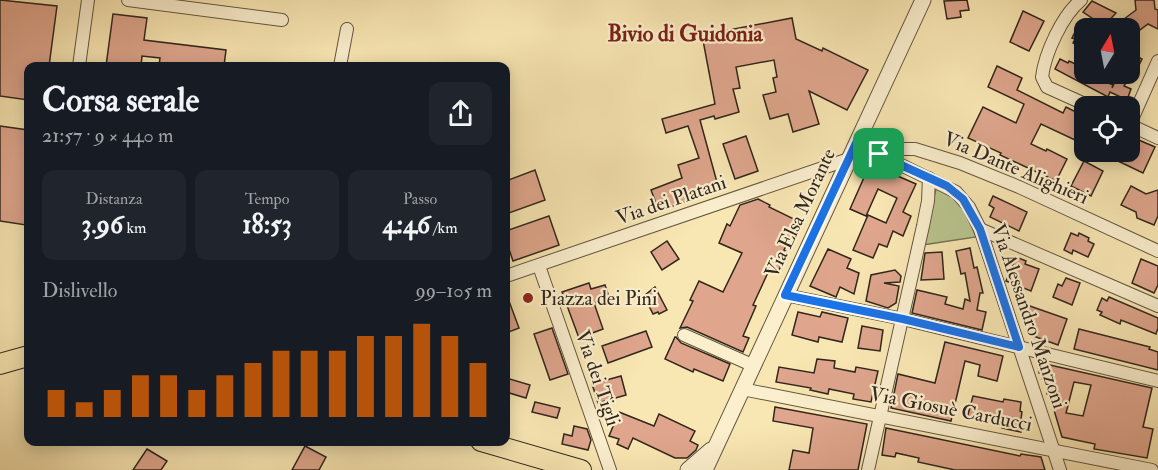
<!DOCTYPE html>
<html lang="it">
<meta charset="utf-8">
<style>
body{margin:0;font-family:"IM FELL Double Pica",serif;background:#20242c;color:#f1f3f6;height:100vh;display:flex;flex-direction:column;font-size:22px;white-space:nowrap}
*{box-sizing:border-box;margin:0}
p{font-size:20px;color:#9ea1a6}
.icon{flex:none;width:33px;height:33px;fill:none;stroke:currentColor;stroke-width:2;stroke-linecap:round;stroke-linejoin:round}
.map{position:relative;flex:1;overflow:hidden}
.side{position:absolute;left:24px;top:62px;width:486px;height:384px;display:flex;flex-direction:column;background:#171b24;border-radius:12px;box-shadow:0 3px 15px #0003}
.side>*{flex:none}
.needle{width:39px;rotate:10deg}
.controls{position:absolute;left:1074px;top:18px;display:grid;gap:12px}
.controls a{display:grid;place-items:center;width:66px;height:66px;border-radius:12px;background:#171b24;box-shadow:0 3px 15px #0003;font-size:30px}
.pin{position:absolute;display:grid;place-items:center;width:51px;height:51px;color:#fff;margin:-26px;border-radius:12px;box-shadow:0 3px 9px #0006}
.round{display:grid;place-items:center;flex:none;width:63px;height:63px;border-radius:12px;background:#20242c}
.overview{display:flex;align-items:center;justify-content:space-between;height:102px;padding:0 18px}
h1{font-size:33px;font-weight:700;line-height:45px}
.stats{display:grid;grid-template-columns:repeat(3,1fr);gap:9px;height:102px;padding:6px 18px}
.stats div{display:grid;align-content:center;border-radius:12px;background:#20242c;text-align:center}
.stats b{font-size:26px;font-weight:700}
.stats small{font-size:16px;font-weight:400}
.stats p{font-size:16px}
.chart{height:168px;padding:12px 18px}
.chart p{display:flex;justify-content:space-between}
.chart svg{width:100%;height:108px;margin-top:6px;stroke:#b45309;stroke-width:6}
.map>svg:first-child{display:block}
</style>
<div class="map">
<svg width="1158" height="470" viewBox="0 0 1158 470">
<rect width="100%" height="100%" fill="#f9e7b3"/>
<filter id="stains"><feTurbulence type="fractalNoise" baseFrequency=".00333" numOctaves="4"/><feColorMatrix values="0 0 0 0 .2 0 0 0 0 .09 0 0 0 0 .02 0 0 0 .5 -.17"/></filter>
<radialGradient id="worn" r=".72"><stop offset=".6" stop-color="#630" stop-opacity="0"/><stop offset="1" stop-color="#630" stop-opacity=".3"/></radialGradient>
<polygon fill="#bac68f" stroke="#757656" stroke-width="1.5" points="937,185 963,205 976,237 922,245"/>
<g fill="#dfa68d" stroke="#30261c" stroke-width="1.5" fill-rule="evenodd">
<polygon points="0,0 57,6 49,66 28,66 28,100 0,96"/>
<polygon points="967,0 969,10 960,11 961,17 947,19 944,1"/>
<polygon points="1135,0 1154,0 1155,9 1158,10 1158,29 1148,24 1136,33 1124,19 1136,10"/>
<polygon points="1092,1 1116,13 1104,26 1083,12"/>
<polygon points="1023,11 1044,21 1029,51 1010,42"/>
<polygon points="113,14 147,18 144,40 226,50 224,66 159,66 160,58 142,56 141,66 106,66"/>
<polygon points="792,18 796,39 822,51 823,48 868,70 847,110 809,91 819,124 793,132 788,114 770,119 763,95 776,92 773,78 777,77 774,60 736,67 740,88 733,89 739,112 715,119 714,116 700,120 718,186 703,191 704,195 659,211 651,190 682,178 678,165 699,158 688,126 666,133 662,119 715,104 702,35"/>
<polygon points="1077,28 1084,32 1084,49 1073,43 1075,39 1072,38"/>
<polygon points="1130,52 1142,59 1137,69 1130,65"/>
<polygon points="1060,59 1068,63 1069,61 1082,67 1081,69 1084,71 1084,74 1089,74 1113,85 1112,88 1119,74 1131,74 1124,86 1131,89 1127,100 1110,92 1108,97 1055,69"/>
<polygon points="997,66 1022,78 1017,90 1063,113 1066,107 1084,116 1084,121 1075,140 1041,124 1031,144 1046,151 1047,149 1067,159 1056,181 1000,155 1001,153 968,138 983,107 1016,123 1024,104 988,87"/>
<polygon points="0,126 28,130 28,202 26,225 0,221"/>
<polygon points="746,136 758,171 735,179 723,144"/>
<polygon points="1134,138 1155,147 1143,173 1099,152 1130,152"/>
<polygon points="1084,161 1103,171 1091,196 1071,186"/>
<polygon points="870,164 916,184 903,212 911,216 903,236 893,231 887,247 879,244 873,258 853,250 868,215 886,223 897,198 878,189 866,216 850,209"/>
<polygon points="535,170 545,200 506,214 506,181"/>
<polygon points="1131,186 1146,194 1158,190 1158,216 1154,225 1137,218 1136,212 1121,205"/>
<polygon points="993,196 1027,212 1019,231 990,217 994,208 989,205"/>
<polygon points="758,199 770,205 769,207 802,223 798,231 794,229 784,250 787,252 779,270 771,266 753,305 756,306 743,336 749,338 743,352 687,327 680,328 693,301 690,300 699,281 723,292 742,253 719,243 727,224 730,226 740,205"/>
<polygon points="549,216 559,245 513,261 506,240 506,231"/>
<polygon points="1071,233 1078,236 1079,233 1089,238 1088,241 1094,244 1088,257 1073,250 1072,254 1064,250"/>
<polygon points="667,241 679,259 662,270 651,252"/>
<polygon points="970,248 974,268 977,267 983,293 980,293 977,310 986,312 982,330 912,313 917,290 947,297 945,304 963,309 965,299 970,301 965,273 961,274 956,251"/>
<polygon points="828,249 851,259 847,268 859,273 854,294 840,287 836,297 810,286"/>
<polygon points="942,252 944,279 921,280 925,253"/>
<polygon points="1016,257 1026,261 1025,264 1039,269 1031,291 1006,281"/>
<polygon points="1141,259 1158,266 1158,285 1154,293 1132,283"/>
<polygon points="895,270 901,276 900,282 884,283 899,286 896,303 888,308 866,301 871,275"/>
<polygon points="1066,278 1080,283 1072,305 1053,297 1058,284 1062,286"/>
<polygon points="589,283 591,289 605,285 609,297 594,303 603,329 579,338 562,292"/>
<polygon points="655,287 667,310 659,314 658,312 653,314 644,296"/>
<polygon points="506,293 519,328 506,333"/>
<polygon points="1109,297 1158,318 1158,328 1156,334 1121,320 1120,324 1100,315 1102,312 1097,310 1102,298 1107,301"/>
<polygon points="1027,305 1067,319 1058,345 1028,334 1030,328 1024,326 1027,319 1022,317"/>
<polygon points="798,312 820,317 822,312 848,318 842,342 819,337 818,342 792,335"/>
<polygon points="862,326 883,330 880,351 858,348"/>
<polygon points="552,328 568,374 550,380 534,334"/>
<polygon points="1079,329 1150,347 1149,349 1158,352 1158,370 1074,349"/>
<polygon points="646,331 652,347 608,363 602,346"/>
<polygon points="675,337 676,337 681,343 730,364 723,381 694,369 693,372 665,359"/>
<polygon points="945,342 1003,356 997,381 978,376 980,365 965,361 951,421 891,408 898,374 935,383"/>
<polygon points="817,359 835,361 834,368 855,372 856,367 878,371 871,402 853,399 854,394 829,389 828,394 810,390 811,388 776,382 779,367 814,373"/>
<path d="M1041,363L1152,388L1143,427L1153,429L1147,458L1094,449L1095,444L1062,437L1054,410L1057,396L1047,394L1050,381L1042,379L1043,374L1039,373ZM1074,382L1091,385L1083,416L1066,413Z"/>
<polygon points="621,376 626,395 598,403 592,384"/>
<polygon points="506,378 530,385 526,398 506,392"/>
<polygon points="973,396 1003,402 1004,399 1021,402 1020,411 1022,412 1021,419 1023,420 1021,432 1002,428 1003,424 967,418"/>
<polygon points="535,402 560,408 557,418 532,412"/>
<polygon points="775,407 867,424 858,470 789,470 793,450 809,453 813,428 773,421"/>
<polygon points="619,412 654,426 659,414 695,431 690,441 698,445 696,450 687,458 675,458 633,438 628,449 617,444 619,439 609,436"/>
<polygon points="574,426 587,429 591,440 588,450 562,444 564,434 572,436"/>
<polygon points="886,428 1020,456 1021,454 1041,457 1045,470 955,470 918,462 919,458 896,453 895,457 882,455"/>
<polygon points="305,446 326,457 319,470 292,470"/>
<polygon points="147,449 167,461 161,470 133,470"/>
</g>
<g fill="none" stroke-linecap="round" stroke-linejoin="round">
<g stroke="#625642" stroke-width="14">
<g id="minor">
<polyline points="128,0 282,20"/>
<path d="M1081,0C1062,16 1045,53 1042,77L1047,87L1089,106"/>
<polyline points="79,66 88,0"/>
<polyline points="340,66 347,29"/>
<polyline points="1130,124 1158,61"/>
<polyline points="1130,125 1158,138"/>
<polyline points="857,141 879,154 899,149 915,149 960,163 1019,187 1158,251"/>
<polyline points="879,154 956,192 969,207 980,229 1060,470"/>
<polyline points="980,229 1158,306"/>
<polyline points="539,266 610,470"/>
<polyline points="506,276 849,159"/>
<polyline points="785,295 903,319 1158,381"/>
<polyline points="684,335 752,365"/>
<polyline points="742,389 1152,470"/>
<polyline points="868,470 923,226 928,201 929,178"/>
</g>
</g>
<g stroke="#625642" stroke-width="17">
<g id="tertiary">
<polyline points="688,470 711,450"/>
<polyline points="705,470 923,0"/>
</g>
</g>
<g stroke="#30261c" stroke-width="22">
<g id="primary">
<polyline points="0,364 28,356"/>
<polyline points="481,441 581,470"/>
</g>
</g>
<use href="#minor" stroke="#fbefce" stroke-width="12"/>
<use href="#tertiary" stroke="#fbefce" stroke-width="15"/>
<use href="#primary" stroke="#f9e7b3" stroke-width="20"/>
</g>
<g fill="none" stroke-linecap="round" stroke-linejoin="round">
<g stroke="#fff" stroke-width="12">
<polygon id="route" points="857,141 890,160 947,186 963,199 980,229 1019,347 903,319 785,295"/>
</g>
<use href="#route" stroke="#1a73e8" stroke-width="8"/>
</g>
<circle fill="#8f2418" stroke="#fbefce" stroke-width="2" cx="528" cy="298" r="6"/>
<g text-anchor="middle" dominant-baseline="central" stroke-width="4.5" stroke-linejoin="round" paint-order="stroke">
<g font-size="20" fill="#30261c" stroke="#fbefce">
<text transform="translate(1016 168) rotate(23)">Via Dante Alighieri</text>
<text transform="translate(671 200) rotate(-19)">Via dei Platani</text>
<text transform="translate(800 213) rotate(-65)">Via Elsa Morante</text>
<text transform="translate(1029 316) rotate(71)">Via Alessandro Manzoni</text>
<text transform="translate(598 378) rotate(71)">Via dei Tigli</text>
<text transform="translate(951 409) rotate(11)">Via Giosuè Carducci</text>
</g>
<g font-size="20" fill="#30261c" stroke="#fbefce" text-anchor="start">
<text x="540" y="298">Piazza dei Pini</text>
</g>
<g font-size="22" font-weight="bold" fill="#7a1f14" stroke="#fbefce">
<text x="685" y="34">Bivio di Guidonia</text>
</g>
</g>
<rect width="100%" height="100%" filter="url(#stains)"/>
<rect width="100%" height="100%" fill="url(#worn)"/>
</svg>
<div class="controls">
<a><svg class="needle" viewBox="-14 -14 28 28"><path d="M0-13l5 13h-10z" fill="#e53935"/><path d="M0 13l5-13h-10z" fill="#9ea1a6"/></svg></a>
<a><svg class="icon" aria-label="locate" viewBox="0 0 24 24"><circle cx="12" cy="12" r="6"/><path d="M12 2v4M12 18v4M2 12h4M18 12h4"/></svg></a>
</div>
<div class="pin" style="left:879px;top:154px;background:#1e9e55"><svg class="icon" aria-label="arrive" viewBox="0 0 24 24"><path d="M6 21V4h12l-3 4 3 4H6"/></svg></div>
<section class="side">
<div class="overview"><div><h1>Corsa serale</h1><p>21:57 · 9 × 440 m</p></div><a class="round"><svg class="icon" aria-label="share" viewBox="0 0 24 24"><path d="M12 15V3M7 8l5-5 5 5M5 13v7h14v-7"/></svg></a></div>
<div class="stats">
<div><p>Distanza</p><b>3.96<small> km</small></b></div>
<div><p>Tempo</p><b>18:53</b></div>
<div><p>Passo</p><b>4:46<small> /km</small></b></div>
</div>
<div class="chart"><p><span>Dislivello</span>99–105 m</p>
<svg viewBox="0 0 160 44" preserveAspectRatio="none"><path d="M5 44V33M15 44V38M25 44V33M35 44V27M45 44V27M55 44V33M65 44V27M75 44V22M85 44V17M95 44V17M105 44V17M115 44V11M125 44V11M135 44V6M145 44V11M155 44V22"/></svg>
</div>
</section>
</div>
